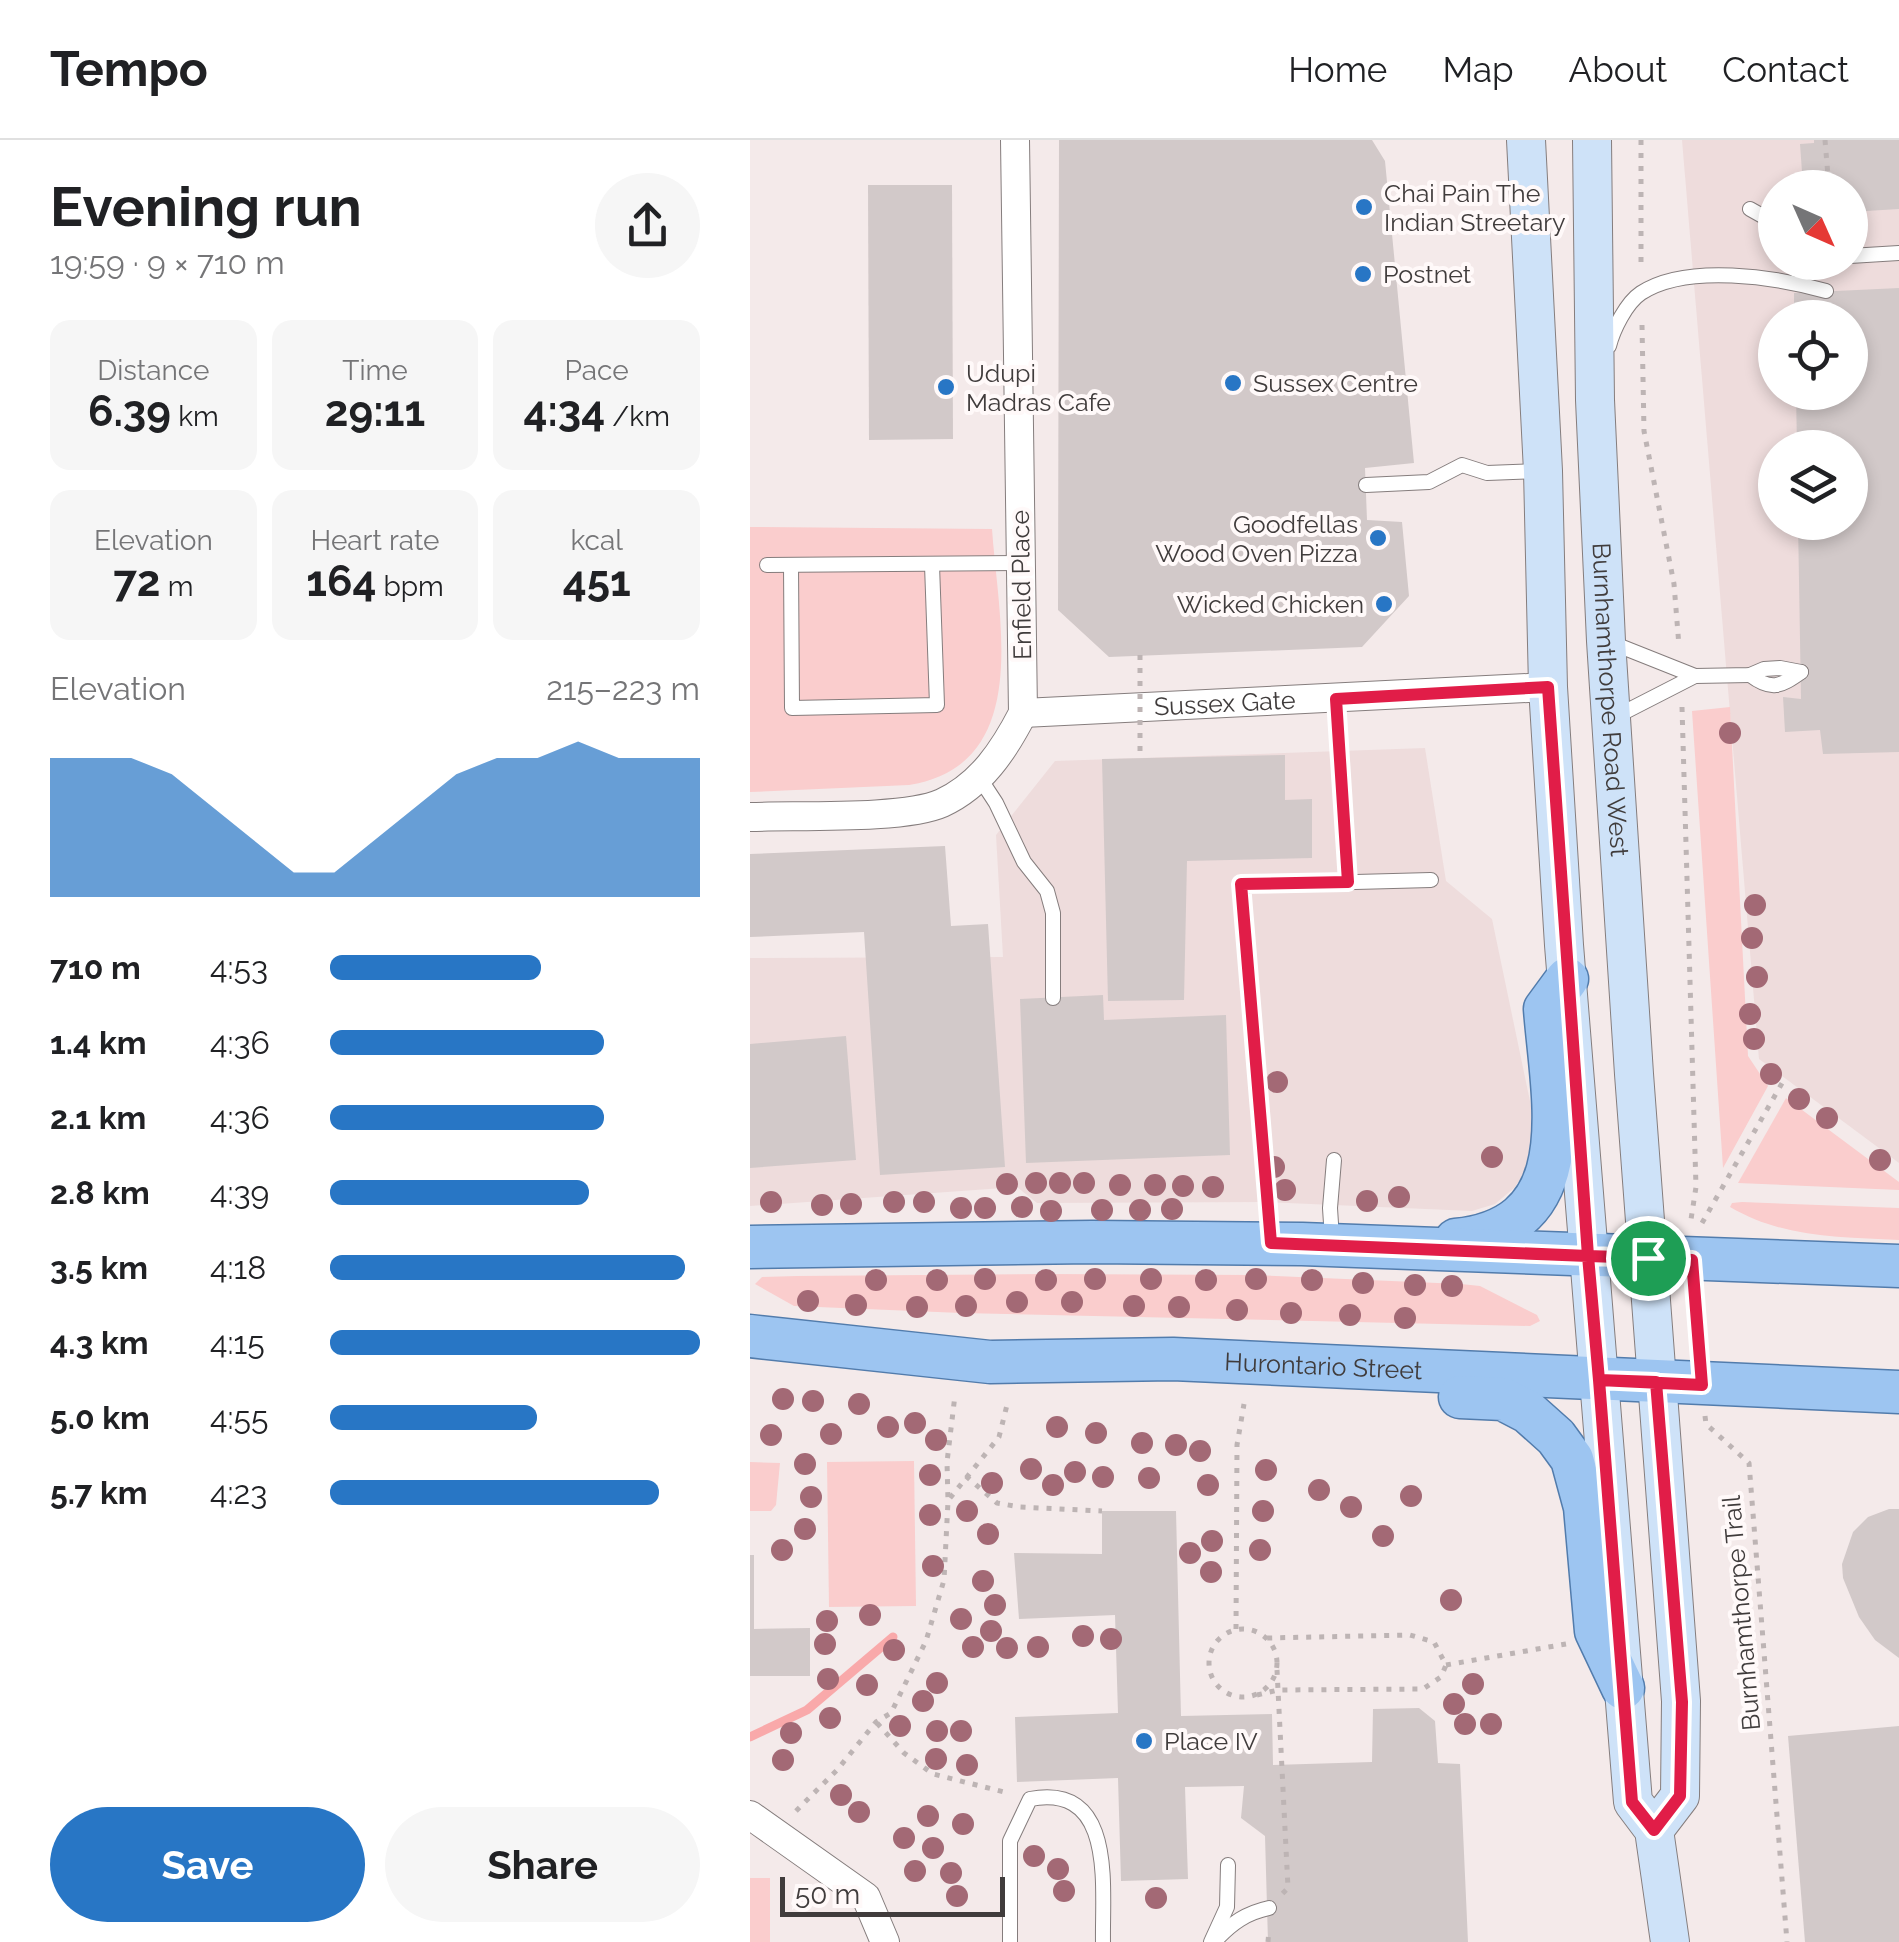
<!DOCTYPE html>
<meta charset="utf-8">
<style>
body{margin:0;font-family:Raleway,sans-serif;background:#f6f6f6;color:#202124;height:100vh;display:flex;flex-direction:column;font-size:38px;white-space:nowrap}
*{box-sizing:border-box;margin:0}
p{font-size:32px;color:#757577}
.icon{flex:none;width:55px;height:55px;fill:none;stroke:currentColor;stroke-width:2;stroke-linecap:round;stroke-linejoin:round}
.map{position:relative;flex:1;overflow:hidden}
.panel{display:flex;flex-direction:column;background:#fff;width:750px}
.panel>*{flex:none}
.needle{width:65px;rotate:135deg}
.fabs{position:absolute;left:1008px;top:30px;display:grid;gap:20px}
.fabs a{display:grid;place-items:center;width:110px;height:110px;border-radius:50%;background:#fff;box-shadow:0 5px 15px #0003;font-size:50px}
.scale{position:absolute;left:30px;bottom:25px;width:225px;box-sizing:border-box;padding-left:10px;border:5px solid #403c3c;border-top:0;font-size:28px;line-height:35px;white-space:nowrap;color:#403c3c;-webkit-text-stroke:8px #fff9f9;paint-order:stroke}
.pin{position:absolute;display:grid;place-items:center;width:85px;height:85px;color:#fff;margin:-42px;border:5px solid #fff;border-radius:50%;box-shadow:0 2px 10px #0007}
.round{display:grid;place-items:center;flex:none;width:105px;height:105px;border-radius:52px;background:#f6f6f6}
.head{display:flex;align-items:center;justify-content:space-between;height:170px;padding:0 50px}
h1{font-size:55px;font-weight:700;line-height:75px}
.metrics{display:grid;grid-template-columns:repeat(3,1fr);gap:15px;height:170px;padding:10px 50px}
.metrics div{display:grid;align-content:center;border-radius:20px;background:#f6f6f6;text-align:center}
.metrics b{font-size:42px;font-weight:700}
.metrics small{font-size:28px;font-weight:400}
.metrics p{font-size:28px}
.chart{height:280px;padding:20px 50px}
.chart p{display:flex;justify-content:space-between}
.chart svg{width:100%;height:180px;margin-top:10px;fill:#2876c5;opacity:.7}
.action{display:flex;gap:20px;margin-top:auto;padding:20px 50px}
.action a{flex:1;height:115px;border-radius:60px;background:#2876c5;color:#fff;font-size:40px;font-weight:700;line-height:115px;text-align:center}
.action a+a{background:#f6f6f6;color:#202124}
ul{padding:0 50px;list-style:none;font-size:32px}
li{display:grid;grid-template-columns:160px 120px 1fr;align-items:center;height:75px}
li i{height:25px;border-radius:12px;background:#2876c5}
header{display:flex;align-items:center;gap:60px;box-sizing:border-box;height:140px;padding:0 50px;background:#fff;border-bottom:2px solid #e0e0e0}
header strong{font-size:48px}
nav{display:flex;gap:55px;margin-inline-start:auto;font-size:35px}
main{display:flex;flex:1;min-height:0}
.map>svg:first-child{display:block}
</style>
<header>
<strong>Tempo</strong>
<nav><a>Home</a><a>Map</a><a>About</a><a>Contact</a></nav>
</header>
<main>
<section class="panel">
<div class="head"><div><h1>Evening run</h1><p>19:59 · 9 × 710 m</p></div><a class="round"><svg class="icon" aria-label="share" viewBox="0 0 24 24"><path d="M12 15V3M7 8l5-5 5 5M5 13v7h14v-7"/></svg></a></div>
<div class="metrics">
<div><p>Distance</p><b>6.39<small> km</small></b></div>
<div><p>Time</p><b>29:11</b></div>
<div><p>Pace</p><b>4:34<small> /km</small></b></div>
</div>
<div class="metrics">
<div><p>Elevation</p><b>72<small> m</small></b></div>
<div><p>Heart rate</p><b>164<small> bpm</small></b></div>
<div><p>kcal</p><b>451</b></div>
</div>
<div class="chart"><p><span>Elevation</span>215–223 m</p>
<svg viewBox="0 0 160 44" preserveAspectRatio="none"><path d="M0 44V10L10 10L20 10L30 14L40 22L50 30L60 38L70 38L80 30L90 22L100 14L110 10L120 10L130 6L140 10L150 10L160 10V44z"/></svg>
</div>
<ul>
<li><b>710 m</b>4:53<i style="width:57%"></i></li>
<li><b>1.4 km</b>4:36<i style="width:74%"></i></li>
<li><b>2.1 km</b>4:36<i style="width:74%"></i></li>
<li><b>2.8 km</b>4:39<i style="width:70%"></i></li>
<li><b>3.5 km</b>4:18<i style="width:96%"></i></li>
<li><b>4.3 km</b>4:15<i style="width:100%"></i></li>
<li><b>5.0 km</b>4:55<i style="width:56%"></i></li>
<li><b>5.7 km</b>4:23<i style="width:89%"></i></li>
</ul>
<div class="action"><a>Save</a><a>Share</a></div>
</section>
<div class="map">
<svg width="1149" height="1802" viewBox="0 0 1149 1802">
<rect width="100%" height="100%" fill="#f4eaea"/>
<g fill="#eedcdc" fill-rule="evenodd">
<path d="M932,0H1149V1023L1009,919ZM1025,48H1100V122H1025ZM1025,178H1100V252H1025ZM1025,308H1100V382H1025Z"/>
<polygon points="675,608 696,741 742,779 781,966 782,1013 775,1033 764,1048 745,1064 722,1071 517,1062 287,1063 267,1047 0,1066 0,818 253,817 246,695 305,621"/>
</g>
<g fill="#facdcd">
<path d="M0,387L242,389C248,479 284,625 159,645L0,652Z"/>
<polygon points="980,567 998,916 1018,946 973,1028 942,571"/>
<polygon points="1036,958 1149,1042 1149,1050 988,1043"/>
<path d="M992,1062L1149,1068V1100C1089,1097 1033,1098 980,1067L982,1063Z"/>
<polygon points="297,1134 505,1135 711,1144 730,1146 787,1175 790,1181 780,1186 211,1173 44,1166 5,1144 12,1137 47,1136"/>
<polygon points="164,1321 166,1466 79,1467 77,1322"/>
<polygon points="0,1322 30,1323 26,1365 21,1371 0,1371"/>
<rect x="0" y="1738" width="20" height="64"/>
</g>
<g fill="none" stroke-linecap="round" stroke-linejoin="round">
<polyline stroke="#f9a9aa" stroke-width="9" points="0,1597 57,1570 143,1497"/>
</g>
<g fill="#d2c9c9">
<polygon points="309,0 622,0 635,21 664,323 615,328 617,380 652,382 659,456 612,507 359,517 308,470"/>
<polygon points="1064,0 1149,0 1149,69 1100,72 1100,48 1053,46 1050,4 1064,3"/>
<polygon points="118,45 202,45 203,299 119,300"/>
<polygon points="1149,148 1149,612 1073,614 1070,590 1035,592 1033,557 1051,559 1048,382 1100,382 1100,308 1047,308 1046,252 1100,252 1100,178 1044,178 1044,153"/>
<polygon points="535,615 535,660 562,659 562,718 437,721 434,860 358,861 352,619"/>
<polygon points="195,706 201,786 238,784 255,1027 130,1035 114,792 0,797 0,714"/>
<polygon points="353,855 354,880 476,875 480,1015 276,1023 270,859"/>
<polygon points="96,896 106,1020 0,1028 0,904"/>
<polygon points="1139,1369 1149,1369 1149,1518 1125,1500 1109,1477 1093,1438 1092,1424 1103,1392 1118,1377"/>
<polygon points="352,1371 426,1371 431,1576 522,1574 523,1625 622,1622 623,1569 669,1568 685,1581 688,1623 710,1624 718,1802 518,1802 515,1696 491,1678 494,1646 435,1647 438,1739 371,1741 368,1638 267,1642 265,1577 368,1573 365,1475 269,1479 264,1413 352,1414"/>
<polygon points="0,1415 4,1415 4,1489 60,1488 60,1536 0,1536"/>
<polygon points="1149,1586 1149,1802 1055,1802 1038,1596"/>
</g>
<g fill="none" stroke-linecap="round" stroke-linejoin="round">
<g stroke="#857d7d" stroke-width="16">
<g id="lane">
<polyline points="1000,69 1025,83"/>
<polyline points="1100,116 1149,113"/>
<path d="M859,206C863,190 876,163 891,153C937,123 1026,137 1076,151"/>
<polyline points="616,345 679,342 712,325 737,333 790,331"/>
<polyline points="17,425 271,423"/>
<polyline points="41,425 42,568 187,565 182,425"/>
<polyline points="857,501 945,536"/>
<path d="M1000,535C1021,551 1030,547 1051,532"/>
<polyline points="586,559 598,742"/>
<polyline points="863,578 945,536 1000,535 1014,529 1030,528 1051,532"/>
<polyline points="229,637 246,663 274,722 297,751 303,773 303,858"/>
<polyline points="521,1098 491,745 681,740"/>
<polyline points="582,1099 580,1068 584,1020"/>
<path d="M466,1800C482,1783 496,1773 519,1768"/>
<path d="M260,1802V1701L280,1659C366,1643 352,1746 353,1802"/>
<polyline points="461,1802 477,1767 478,1725"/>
</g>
</g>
<g stroke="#857d7d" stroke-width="30">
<g id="street">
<path id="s1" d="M273,573L798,547"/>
<path d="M0,677C45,675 154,680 192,663C231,645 254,610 273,573L265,0"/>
<polyline points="0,1675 116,1757 135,1802"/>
</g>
</g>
<g stroke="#857d7d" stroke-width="40">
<g id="secondary">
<polyline points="776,0 793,331 798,547 814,805 883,1662 904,1690 920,1802"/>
<path id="s2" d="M842,0L845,260L856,501L884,934L931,1561L930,1656L904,1690"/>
</g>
</g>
<g stroke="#527cac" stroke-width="45">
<g id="primary">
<path d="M706,1100C834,1087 802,960 795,869L817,839"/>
<polyline points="0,1107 342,1102 552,1104 1149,1126"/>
<path id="s3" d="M0,1196L240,1222L423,1219L1149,1252"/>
<polyline points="710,1257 753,1259 778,1272 806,1297 822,1319 835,1367 846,1491 873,1548"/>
</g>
</g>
<g stroke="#bdb4b4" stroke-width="5" stroke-dasharray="5 8" stroke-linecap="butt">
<polyline points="891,0 891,129"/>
<polyline points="1075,0 1079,48"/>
<polyline points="892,185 894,291 924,444 929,506"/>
<polyline points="932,567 946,1047 940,1086"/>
<polyline points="952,1083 1035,938"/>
<polyline points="944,1151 949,1210"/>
<polyline points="955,1276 956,1284 999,1323 1037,1802"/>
<polyline points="216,1336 247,1363 270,1367 352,1371"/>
<polyline points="200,1358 249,1297 258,1261"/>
<circle cx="493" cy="1523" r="34"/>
<polyline points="486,1489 487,1305 494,1264"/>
<polyline points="696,1525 816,1504"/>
<polyline points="527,1530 538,1748 532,1754"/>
<polyline points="507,1555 528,1550 673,1549 691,1537 696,1525 684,1502 660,1495 517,1498"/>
<polyline points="127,1583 154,1613 183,1634 258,1653"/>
<polyline points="46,1671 87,1630 126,1582 141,1573 176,1501 194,1440 198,1361 197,1322 205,1255"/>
<polyline points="518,1802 519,1790"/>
</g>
<use href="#lane" stroke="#fff" stroke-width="14"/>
<use href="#street" stroke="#fff" stroke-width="28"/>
<use href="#secondary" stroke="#cee2f8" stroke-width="38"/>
<use href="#primary" stroke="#9dc5f1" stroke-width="42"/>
<polyline stroke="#bdb4b4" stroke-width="5" stroke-dasharray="5 8" stroke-linecap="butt" points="390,515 390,618"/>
</g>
<g fill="#a36975">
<circle cx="980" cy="593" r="11"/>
<circle cx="1005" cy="765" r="11"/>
<circle cx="1002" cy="798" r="11"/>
<circle cx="1007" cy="837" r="11"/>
<circle cx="1000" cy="874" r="11"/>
<circle cx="1004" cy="899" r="11"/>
<circle cx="1021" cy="934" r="11"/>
<circle cx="527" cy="942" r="11"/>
<circle cx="1049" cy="959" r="11"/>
<circle cx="1077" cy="978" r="11"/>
<circle cx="742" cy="1017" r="11"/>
<circle cx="1130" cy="1020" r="11"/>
<circle cx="524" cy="1027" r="11"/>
<circle cx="286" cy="1043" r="11"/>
<circle cx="310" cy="1043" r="11"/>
<circle cx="334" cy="1043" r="11"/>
<circle cx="257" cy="1044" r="11"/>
<circle cx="370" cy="1045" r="11"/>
<circle cx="405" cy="1045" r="11"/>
<circle cx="433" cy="1046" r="11"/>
<circle cx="463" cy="1047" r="11"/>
<circle cx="535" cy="1050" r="11"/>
<circle cx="649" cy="1057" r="11"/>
<circle cx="617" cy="1061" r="11"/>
<circle cx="21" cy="1062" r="11"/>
<circle cx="144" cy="1062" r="11"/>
<circle cx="174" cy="1062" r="11"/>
<circle cx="101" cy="1064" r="11"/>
<circle cx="72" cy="1065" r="11"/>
<circle cx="272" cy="1067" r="11"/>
<circle cx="211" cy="1068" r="11"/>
<circle cx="235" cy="1068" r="11"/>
<circle cx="422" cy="1069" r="11"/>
<circle cx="352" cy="1070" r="11"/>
<circle cx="390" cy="1070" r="11"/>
<circle cx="301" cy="1071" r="11"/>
<circle cx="235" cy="1139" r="11"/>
<circle cx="345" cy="1139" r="11"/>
<circle cx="401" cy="1139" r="11"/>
<circle cx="506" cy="1139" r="11"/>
<circle cx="126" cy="1140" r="11"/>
<circle cx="187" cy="1140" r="11"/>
<circle cx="296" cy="1140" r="11"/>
<circle cx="456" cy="1140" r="11"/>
<circle cx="562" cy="1140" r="11"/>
<circle cx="613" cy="1143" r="11"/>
<circle cx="665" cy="1145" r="11"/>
<circle cx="702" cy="1146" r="11"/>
<circle cx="58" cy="1161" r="11"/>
<circle cx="267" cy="1162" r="11"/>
<circle cx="322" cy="1162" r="11"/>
<circle cx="106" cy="1165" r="11"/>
<circle cx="216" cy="1166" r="11"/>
<circle cx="384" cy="1166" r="11"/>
<circle cx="167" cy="1167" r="11"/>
<circle cx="429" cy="1167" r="11"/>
<circle cx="487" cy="1170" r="11"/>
<circle cx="541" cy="1173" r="11"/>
<circle cx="600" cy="1175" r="11"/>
<circle cx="655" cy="1178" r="11"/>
<circle cx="33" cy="1259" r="11"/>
<circle cx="63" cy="1261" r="11"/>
<circle cx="109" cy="1264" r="11"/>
<circle cx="165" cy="1283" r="11"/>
<circle cx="138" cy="1287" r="11"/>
<circle cx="307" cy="1287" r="11"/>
<circle cx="346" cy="1293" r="11"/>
<circle cx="81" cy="1294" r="11"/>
<circle cx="21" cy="1295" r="11"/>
<circle cx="186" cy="1300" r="11"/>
<circle cx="392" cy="1303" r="11"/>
<circle cx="426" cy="1305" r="11"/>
<circle cx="450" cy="1311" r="11"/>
<circle cx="55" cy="1324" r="11"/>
<circle cx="281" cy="1329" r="11"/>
<circle cx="516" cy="1330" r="11"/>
<circle cx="325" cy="1332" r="11"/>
<circle cx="180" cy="1335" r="11"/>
<circle cx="353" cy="1337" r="11"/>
<circle cx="399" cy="1338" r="11"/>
<circle cx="242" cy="1343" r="11"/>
<circle cx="303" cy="1345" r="11"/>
<circle cx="458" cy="1345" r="11"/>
<circle cx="569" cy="1350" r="11"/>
<circle cx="661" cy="1356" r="11"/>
<circle cx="61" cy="1357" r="11"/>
<circle cx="601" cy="1367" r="11"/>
<circle cx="217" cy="1371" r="11"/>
<circle cx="513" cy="1371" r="11"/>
<circle cx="180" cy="1375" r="11"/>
<circle cx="55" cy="1389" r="11"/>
<circle cx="238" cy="1394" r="11"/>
<circle cx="633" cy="1396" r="11"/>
<circle cx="462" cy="1401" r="11"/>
<circle cx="32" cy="1410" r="11"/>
<circle cx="510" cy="1410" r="11"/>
<circle cx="440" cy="1413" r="11"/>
<circle cx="183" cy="1426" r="11"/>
<circle cx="461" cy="1432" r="11"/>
<circle cx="233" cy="1441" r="11"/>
<circle cx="701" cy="1460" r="11"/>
<circle cx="245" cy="1465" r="11"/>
<circle cx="120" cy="1475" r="11"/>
<circle cx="211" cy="1479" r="11"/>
<circle cx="77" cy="1481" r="11"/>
<circle cx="241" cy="1491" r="11"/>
<circle cx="333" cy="1496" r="11"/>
<circle cx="361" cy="1499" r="11"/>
<circle cx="75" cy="1504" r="11"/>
<circle cx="223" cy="1507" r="11"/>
<circle cx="288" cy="1507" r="11"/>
<circle cx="257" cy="1508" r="11"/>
<circle cx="144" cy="1510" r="11"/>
<circle cx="78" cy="1539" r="11"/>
<circle cx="187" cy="1543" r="11"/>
<circle cx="723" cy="1544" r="11"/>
<circle cx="117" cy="1545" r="11"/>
<circle cx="173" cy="1561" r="11"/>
<circle cx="704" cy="1564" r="11"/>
<circle cx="80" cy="1578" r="11"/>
<circle cx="715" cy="1584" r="11"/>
<circle cx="741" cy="1584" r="11"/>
<circle cx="150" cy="1586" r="11"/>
<circle cx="187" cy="1591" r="11"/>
<circle cx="211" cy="1591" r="11"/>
<circle cx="41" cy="1593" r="11"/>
<circle cx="186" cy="1619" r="11"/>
<circle cx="33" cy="1620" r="11"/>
<circle cx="217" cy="1625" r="11"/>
<circle cx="91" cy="1655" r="11"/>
<circle cx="109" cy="1672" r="11"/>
<circle cx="178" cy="1676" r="11"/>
<circle cx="213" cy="1684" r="11"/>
<circle cx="154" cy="1698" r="11"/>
<circle cx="183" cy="1708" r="11"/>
<circle cx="284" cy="1716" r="11"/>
<circle cx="308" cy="1729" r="11"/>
<circle cx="165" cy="1731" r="11"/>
<circle cx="201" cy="1733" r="11"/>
<circle cx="314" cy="1751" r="11"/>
<circle cx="207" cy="1756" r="11"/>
<circle cx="406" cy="1758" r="11"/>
</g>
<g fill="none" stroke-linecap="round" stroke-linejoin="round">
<g stroke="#fff" stroke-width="20">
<polyline id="route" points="898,1118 838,1116 798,547 586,559 598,742 491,744 521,1103 838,1116 849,1240 906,1242 932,1562 930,1656 904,1690 882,1662 849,1240 952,1245 942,1120 898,1118"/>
</g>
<use href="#route" stroke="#e11d48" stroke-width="12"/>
</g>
<g fill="#2876c5" stroke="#fff9f9" stroke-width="4">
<circle cx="614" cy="67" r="10"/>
<circle cx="613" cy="134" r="10"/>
<circle cx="483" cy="243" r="10"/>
<circle cx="196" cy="247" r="10"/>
<circle cx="628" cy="398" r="10"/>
<circle cx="634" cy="464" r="10"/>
<circle cx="394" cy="1601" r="10"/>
</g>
<g text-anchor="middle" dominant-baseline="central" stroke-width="8" stroke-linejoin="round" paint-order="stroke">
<g font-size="25" fill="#403c3c" stroke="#fff9f9" text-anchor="start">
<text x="634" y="53">Chai Pain The<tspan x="634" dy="29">Indian Streetary</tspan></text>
<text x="633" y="134">Postnet</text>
<text x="216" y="233">Udupi<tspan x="216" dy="29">Madras Cafe</tspan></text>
<text x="503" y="243">Sussex Centre</text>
<text x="608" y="384" text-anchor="end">Goodfellas<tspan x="608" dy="29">Wood Oven Pizza</tspan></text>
<text x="614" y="464" text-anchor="end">Wicked Chicken</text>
<text x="414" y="1601">Place IV</text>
</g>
<g font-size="25" fill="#403c3c" stroke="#fff9f9">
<text transform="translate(271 445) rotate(-91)">Enfield Place</text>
<text stroke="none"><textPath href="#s2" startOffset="560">Burnhamthorpe Road West</textPath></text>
<text stroke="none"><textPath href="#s1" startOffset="202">Sussex Gate</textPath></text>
<text stroke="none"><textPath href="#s3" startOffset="575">Hurontario Street</textPath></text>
<text transform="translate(991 1473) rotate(-95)">Burnhamthorpe Trail</text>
</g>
</g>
</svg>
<div class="fabs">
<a><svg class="needle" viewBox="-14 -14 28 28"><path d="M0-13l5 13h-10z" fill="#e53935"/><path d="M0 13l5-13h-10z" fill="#757577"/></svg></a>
<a><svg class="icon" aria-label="locate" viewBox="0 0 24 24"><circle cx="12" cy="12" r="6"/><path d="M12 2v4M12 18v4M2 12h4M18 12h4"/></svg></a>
<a><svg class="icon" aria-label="layers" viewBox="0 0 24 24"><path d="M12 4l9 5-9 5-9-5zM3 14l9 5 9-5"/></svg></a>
</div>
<div class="scale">50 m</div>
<div class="pin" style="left:898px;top:1118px;background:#1e9e55"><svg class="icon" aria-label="arrive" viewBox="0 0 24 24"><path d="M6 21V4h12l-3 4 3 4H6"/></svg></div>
</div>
</main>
